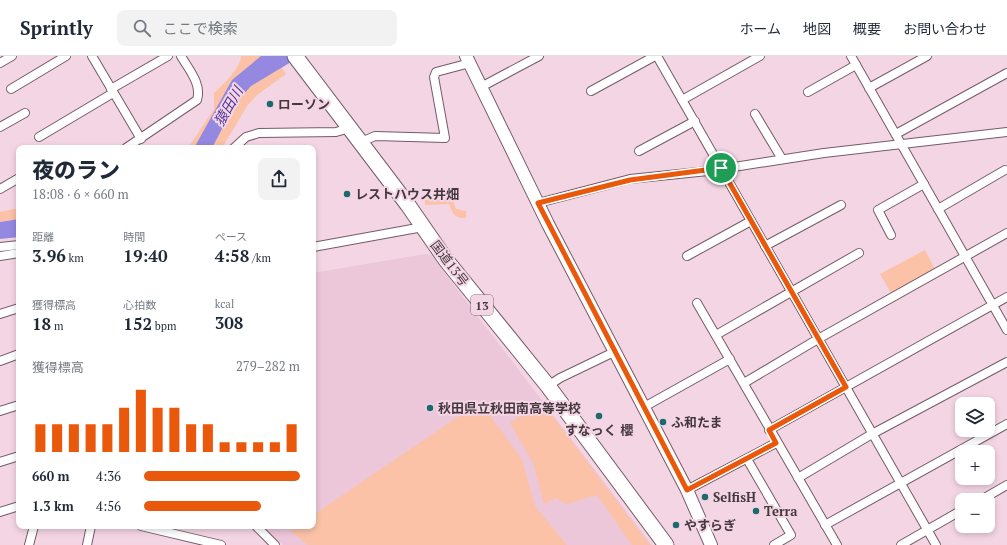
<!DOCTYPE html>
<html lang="ja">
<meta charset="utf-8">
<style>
body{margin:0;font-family:"PT Serif","Noto Sans JP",serif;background:#f2f2f3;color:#1f2937;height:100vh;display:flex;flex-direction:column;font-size:15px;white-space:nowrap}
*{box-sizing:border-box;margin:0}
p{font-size:13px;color:#747a83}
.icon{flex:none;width:22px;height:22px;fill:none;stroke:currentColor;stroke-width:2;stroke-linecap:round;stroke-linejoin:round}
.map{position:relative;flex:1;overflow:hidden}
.sheet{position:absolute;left:16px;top:89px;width:300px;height:384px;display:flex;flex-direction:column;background:#fff;border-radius:8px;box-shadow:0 2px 6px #0003}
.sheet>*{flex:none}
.buttons{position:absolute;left:955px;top:341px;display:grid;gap:8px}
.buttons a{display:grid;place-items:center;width:40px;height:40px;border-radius:8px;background:#fff;box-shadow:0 2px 6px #0003;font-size:20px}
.pin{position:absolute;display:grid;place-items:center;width:34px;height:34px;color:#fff;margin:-17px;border:2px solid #fff;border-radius:50%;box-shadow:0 1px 4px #0007}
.round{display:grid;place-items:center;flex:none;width:42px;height:42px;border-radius:8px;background:#f2f2f3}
.head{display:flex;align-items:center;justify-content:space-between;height:68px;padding:0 16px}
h1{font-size:22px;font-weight:800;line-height:30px}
.metrics{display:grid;grid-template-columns:repeat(3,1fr);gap:6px;height:68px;padding:4px 16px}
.metrics div{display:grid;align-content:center}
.metrics b{font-size:17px;font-weight:800}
.metrics small{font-size:11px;font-weight:400}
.metrics p{font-size:11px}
.chart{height:112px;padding:8px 16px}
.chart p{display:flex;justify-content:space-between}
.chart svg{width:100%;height:72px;margin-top:4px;stroke:#ea580c;stroke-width:6}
ul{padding:0 16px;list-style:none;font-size:13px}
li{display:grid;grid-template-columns:64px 48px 1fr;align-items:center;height:30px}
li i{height:10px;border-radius:5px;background:#ea580c}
header{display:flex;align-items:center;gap:24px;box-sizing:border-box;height:56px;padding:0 20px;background:#fff;border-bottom:1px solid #e0e1e3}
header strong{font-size:19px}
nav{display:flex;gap:22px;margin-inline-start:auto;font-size:14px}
.search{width:280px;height:36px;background:#f2f2f3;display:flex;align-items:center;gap:10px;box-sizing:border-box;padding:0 14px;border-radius:8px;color:#747a83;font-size:15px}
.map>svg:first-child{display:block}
</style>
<header>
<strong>Sprintly</strong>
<div class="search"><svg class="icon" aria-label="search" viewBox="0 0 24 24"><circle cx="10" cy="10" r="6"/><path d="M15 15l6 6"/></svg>ここで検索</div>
<nav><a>ホーム</a><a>地図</a><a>概要</a><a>お問い合わせ</a></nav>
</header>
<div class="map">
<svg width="1007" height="489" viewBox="0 0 1007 489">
<rect width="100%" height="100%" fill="#f4d5e4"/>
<polygon fill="#ecc6d9" points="425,198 431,199 652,489 283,489 263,470 313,470 313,217"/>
<g fill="#fbc2a8">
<path d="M241,0H265L198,92H188L214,53V37C223,29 241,11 241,0Z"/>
<polygon points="279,8 286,18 257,39 247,50 222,92 212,92 239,38"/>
<path d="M452,141L456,153L466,155V162C454,162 453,158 449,148L425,149V144Z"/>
<polygon points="19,152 19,163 0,166 0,156"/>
<polygon points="925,194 935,213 891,237 880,218"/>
<polygon points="480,346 522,403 535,450 567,489 308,489 290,475 297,470 313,470 313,459"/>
<polygon points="542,346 650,489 632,489 597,439 566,448 556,442 544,448 533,407 510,367"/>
</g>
<g fill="#9488e0">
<polygon points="261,0 301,0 251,30 235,48 212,92 194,92 232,24"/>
<polygon points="19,163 19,181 0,183 0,166"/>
</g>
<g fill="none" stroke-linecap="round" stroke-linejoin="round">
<g stroke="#755b68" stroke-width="10">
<g id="street">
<polyline points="92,0 141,83"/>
<polyline points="657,0 936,489"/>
<polyline points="851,0 1007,274"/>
<polyline points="0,7 12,0"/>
<polyline points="481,31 539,0"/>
<polyline points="869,32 927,0"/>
<polyline points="11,33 66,0"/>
<polyline points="111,33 168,0"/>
<polyline points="591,35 655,0"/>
<polyline points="808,36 856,9"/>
<polyline points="682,44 760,0"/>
<polyline points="755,58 782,103"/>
<polyline points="0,71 25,57"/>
<polyline points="896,78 1007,17"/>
<polyline points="39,81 113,37"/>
<polyline points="361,86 375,80 445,82 434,21 436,16 470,7"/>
<path d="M126,92L197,44C202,28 189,14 181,0"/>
<polyline points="234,92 246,81 259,77 336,76 350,72"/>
<polyline points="639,95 695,65"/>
<polyline points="0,133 19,122"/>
<polyline points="538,147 630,123 708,115 824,97 1007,76"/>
<polyline points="938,153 1005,114"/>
<polyline points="891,179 878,154 924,128"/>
<polyline points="765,190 841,149"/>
<polyline points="0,191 19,189"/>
<polyline points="313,191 423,171"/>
<polyline points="0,200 19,197"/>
<polyline points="687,200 751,165"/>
<polyline points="697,247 837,489"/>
<polyline points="0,258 19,252"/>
<polyline points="716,279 859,197"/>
<polyline points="0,305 19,298"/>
<polyline points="744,327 818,283 1007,177"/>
<polyline points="548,330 560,322 614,296"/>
<polyline points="644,351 730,303"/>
<polyline points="0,355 19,349"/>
<polyline points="769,374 1007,241"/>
<polyline points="747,403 791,479 774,489"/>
<polyline points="0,406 19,400"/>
<polyline points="798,422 872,378 1007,306"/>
<polyline points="687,434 776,387"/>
<polyline points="981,444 1007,429"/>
<polyline points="0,456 19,450"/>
<polyline points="825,469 1007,368"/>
<polyline points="141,470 221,489"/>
<polyline points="256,470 275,489"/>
<polyline points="29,489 34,470"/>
<polyline points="87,489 91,470"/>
<polyline points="901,489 962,454"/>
</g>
</g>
<g stroke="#755b68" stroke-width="14">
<polyline id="secondary" points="466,0 548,168 687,434 711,489"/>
</g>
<g stroke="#755b68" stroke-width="17">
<polyline id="highway" points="295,0 408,149 446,204 548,330 666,489"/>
</g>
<use href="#street" stroke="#fff" stroke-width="8"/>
<use href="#secondary" stroke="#fff" stroke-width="12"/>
<use href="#highway" stroke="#fff" stroke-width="15"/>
</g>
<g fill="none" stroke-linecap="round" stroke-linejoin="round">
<g stroke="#fff" stroke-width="8">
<polygon id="route" points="721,112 846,331 769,374 776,387 687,434 538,147 630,124"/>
</g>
<use href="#route" stroke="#ea580c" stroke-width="5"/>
</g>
<g fill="#1d6a6e" stroke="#f4d5e4" stroke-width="1.5">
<circle cx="270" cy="48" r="4"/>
<circle cx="347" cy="138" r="4"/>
<circle cx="430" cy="352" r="4"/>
<circle cx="599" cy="360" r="4"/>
<circle cx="663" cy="366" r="4"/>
<circle cx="705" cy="441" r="4"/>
<circle cx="756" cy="455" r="4"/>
<circle cx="676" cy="469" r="4"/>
</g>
<g text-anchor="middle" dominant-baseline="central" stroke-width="4" stroke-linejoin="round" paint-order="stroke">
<rect fill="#f4d5e4" stroke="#796770" stroke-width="1" x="471" y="239" width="22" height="20" rx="3"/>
<g font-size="12" font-weight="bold" fill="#44383e">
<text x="482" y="249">13</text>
</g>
<g font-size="13" font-weight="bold" fill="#44383e" stroke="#f4d5e4" text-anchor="start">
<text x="278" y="48">ローソン</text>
<text x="355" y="138">レストハウス井畑</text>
<text x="438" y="352">秋田県立秋田南高等学校</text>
<text x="671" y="366">ふ和たま</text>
<text x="599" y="374" text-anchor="middle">すなっく 櫻</text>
<text x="713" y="441">SelfisH</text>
<text x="764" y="455">Terra</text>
<text x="684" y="469">やすらぎ</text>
</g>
<g font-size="13" fill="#44383e" stroke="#f4d5e4">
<text transform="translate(450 207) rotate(53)">国道13号</text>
</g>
<g font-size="14" font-style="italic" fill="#4e359b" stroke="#f4d5e4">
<text transform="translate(228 50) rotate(-60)">猿田川</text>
</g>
</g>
</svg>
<div class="buttons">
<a><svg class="icon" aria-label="layers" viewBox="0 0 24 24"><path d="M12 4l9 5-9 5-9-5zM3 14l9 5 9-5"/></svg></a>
<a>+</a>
<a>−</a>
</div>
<div class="pin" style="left:721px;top:112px;background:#1e9e55"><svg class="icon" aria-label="arrive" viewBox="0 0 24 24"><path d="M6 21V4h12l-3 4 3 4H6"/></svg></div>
<section class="sheet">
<div class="head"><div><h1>夜のラン</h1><p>18:08 · 6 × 660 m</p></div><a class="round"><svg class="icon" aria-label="share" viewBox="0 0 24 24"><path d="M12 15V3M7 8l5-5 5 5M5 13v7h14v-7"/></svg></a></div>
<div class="metrics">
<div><p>距離</p><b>3.96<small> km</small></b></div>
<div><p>時間</p><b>19:40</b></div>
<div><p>ペース</p><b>4:58<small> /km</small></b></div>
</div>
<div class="metrics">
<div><p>獲得標高</p><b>18<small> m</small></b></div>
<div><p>心拍数</p><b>152<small> bpm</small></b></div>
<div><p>kcal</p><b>308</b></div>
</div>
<div class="chart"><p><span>獲得標高</span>279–282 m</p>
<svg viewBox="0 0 160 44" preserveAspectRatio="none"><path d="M5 44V27M15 44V27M25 44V27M35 44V27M45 44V27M55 44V17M65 44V6M75 44V17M85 44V17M95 44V27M105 44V27M115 44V38M125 44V38M135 44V38M145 44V38M155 44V27"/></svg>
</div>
<ul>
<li><b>660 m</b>4:36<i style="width:100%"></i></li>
<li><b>1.3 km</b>4:56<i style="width:75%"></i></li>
</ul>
</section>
</div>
